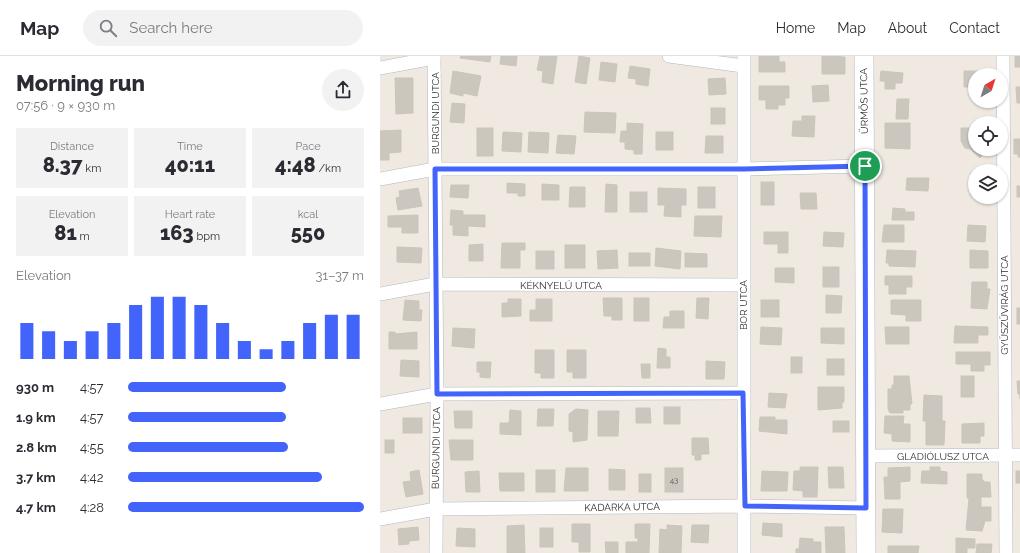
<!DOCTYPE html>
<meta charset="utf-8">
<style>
body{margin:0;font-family:Raleway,sans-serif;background:#f2f2f3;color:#2b2b33;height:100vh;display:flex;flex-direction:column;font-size:15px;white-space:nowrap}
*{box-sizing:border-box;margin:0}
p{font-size:13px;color:#7c7c81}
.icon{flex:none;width:22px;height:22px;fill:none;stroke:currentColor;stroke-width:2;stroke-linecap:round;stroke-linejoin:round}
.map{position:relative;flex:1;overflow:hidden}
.details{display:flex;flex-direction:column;background:#fff;width:380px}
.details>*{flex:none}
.needle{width:26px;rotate:39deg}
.buttons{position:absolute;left:588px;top:12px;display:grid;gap:8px}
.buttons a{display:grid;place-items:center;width:40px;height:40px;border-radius:50%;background:#fff;box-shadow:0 1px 3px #0004;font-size:20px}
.pin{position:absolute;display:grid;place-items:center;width:34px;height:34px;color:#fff;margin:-17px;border:2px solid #fff;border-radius:50%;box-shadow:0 1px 4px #0007}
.round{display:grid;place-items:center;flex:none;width:42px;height:42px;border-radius:21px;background:#f2f2f3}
.headline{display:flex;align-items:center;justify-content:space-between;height:68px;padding:0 16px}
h1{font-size:22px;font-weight:800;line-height:30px}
.stats{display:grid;grid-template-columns:repeat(3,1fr);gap:6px;height:68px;padding:4px 16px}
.stats div{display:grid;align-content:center;border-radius:0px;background:#f2f2f3;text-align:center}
.stats b{font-size:20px;font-weight:800}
.stats small{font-size:11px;font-weight:400}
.stats p{font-size:11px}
.chart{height:112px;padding:8px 16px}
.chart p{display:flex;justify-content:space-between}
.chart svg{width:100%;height:72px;margin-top:4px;stroke:#4264fb;stroke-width:6}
ul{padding:0 16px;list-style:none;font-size:13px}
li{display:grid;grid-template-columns:64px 48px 1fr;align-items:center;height:30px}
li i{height:10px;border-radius:5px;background:#4264fb}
header{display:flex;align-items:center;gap:24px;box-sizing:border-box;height:56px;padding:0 20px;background:#fff;border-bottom:1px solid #e1e1e2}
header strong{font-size:19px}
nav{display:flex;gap:22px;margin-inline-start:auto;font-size:14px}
.search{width:280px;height:36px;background:#f2f2f3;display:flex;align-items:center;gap:10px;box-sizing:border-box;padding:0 14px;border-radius:22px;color:#7c7c81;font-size:15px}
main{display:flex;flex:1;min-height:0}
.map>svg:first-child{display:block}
</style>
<header>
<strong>Map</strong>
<div class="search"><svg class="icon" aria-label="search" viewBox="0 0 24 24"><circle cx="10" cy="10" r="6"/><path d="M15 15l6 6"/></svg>Search here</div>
<nav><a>Home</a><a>Map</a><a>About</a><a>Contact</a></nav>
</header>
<main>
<section class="details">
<div class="headline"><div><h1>Morning run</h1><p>07:56 · 9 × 930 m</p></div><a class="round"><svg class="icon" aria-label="share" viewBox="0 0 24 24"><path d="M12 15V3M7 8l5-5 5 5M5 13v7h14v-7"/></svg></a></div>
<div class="stats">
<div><p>Distance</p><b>8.37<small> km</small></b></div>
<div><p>Time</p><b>40:11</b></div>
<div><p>Pace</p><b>4:48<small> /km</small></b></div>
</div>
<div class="stats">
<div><p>Elevation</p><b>81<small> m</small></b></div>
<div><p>Heart rate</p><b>163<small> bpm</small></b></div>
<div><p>kcal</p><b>550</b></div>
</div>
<div class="chart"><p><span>Elevation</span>31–37 m</p>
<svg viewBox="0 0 160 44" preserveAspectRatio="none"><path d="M5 44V22M15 44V27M25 44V33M35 44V27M45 44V22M55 44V11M65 44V6M75 44V6M85 44V11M95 44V22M105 44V33M115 44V38M125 44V33M135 44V22M145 44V17M155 44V17"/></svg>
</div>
<ul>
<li><b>930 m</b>4:57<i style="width:67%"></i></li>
<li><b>1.9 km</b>4:57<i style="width:67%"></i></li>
<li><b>2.8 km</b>4:55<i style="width:68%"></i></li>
<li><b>3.7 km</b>4:42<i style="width:82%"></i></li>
<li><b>4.7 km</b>4:28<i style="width:100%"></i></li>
</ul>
</section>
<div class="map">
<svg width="640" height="497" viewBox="0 0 640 497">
<rect width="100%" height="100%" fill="#efe9e1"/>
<g fill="#cbc7bf" stroke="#cbc5ba">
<polygon points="81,0 111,0 110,6 80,2"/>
<polygon points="121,0 137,0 136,10 120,8"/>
<polygon points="160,0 177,0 173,28 162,26 163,15 157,14"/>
<polygon points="199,0 210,2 206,28 195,26"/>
<polygon points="379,0 399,0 399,6 405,6 405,16 379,16"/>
<polygon points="442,0 465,1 465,18 442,18"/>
<rect x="635" y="0" width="5" height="11"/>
<polygon points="221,6 237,8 235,26 219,24"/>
<polygon points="250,10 270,13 268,30 256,28 256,23 248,22"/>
<polygon points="73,15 101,20 97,40 83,37 83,40 70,37"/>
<polygon points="501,15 523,17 522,27 515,27 515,33 505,33 505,25 500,25"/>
<polygon points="584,15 608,15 608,19 595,19 595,31 584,31"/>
<polygon points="15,22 33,22 33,57 16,58"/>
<polygon points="345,22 346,38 329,39 328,23"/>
<polygon points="448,29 449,45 433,46 432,30"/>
<polygon points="379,30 409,30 409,42 405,42 405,49 398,49 398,53 386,53 386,44 379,44"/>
<polygon points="636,31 640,31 640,47 637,47"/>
<polygon points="517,43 529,43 528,63 516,63"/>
<polygon points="72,47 85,48 84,67 70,66"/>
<rect x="331" y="52" width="14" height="16"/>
<polygon points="205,56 236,57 235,77 204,76"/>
<polygon points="422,60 435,60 434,81 412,80 413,65 422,65"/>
<polygon points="247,67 263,68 262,98 254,98 254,94 245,93 245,86 240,86 241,75 247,75"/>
<polygon points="505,67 530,67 530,93 505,92"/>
<rect x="97" y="72" width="16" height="28"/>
<polygon points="581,72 595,72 595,93 607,93 600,102 590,93 585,92 581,85"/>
<polygon points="21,74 21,96 9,97 9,104 0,104 0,75"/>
<polygon points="123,76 142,77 141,96 122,95"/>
<polygon points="149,76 169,77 168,97 148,96"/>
<rect x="276" y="76" width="17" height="18"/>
<polygon points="178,79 196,80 194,98 176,97"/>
<polygon points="326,80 343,80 343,97 325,97"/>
<polygon points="634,83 640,83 640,101 638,101 638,98 634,98"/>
<rect x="591" y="117" width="4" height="22"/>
<polygon points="527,122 549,122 548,135 526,134"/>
<rect x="381" y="126" width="13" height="23"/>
<polygon points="127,127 145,128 145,140 138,140 138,137 127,137"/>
<polygon points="162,128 179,129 179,144 162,144"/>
<polygon points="226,128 237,129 237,156 225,156"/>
<polygon points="71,129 89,129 88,142 70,141"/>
<rect x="637" y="130" width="3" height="11"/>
<polygon points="190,131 205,131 205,151 189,151"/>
<rect x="318" y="131" width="17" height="21"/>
<polygon points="38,132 42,150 18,154 16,142 20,141 19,135"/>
<polygon points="278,132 306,133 306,149 301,149 301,161 284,160 285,149 278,149"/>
<rect x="250" y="136" width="17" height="20"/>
<polygon points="420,137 436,137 437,153 421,153"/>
<polygon points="513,152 525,153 525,156 534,156 534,164 512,164"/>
<polygon points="71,154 83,155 83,159 105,159 105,171 88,170 88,180 73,179 73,169 70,169"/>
<polygon points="38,159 38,177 22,177 22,171 8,171 8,160"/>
<polygon points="315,160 342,160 341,181 314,180"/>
<polygon points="504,169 524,169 524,186 502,186"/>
<polygon points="588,169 606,170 605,186 587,185"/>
<polygon points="384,176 408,176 408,197 398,197 398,188 384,188"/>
<polygon points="444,176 464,177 463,191 443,190"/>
<polygon points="122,187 145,187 145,194 140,194 140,212 121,212"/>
<polygon points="103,188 103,205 89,205 89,189"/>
<rect x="185" y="189" width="20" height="23"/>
<polygon points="17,191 42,192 41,207 17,206"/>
<polygon points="276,192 301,195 300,213 275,210"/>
<polygon points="237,194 238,212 218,213 217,195"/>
<polygon points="507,194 536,195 535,211 509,210 509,207 506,207"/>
<polygon points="590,194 608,195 608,212 590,212"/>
<rect x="156" y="195" width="18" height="18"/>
<rect x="249" y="197" width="21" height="13"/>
<polygon points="305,197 327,198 327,211 305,211"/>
<rect x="443" y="211" width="16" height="20"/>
<polygon points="395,212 414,212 414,227 395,226"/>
<polygon points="505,220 532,220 532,231 526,231 526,238 509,238 509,229 505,229"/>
<polygon points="592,226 607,226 607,233 610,233 607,253 591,252"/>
<polygon points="446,239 462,240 461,257 446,257"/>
<polygon points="223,242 242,242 242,264 232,264 232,260 224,260"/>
<rect x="254" y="242" width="15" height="23"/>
<polygon points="317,242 329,242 328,263 316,262"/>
<polygon points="128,243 141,243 141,260 122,261 122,247 128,247"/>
<polygon points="156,243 172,243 172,265 150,265 150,254 156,254"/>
<polygon points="25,244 39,245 39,254 42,254 41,265 23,264"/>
<rect x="381" y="244" width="18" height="17"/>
<polygon points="511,244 541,244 541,265 526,265 526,259 511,258"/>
<rect x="637" y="252" width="3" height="16"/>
<polygon points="290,255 304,255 304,272 283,272 284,261 290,261"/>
<polygon points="575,270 608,271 608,279 598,279 598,287 574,287"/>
<polygon points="381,271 402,272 401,289 380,288"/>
<polygon points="505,271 529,271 529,288 506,288"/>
<polygon points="73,272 95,273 94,292 72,290"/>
<polygon points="441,272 464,272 464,288 441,287"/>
<polygon points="9,276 15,276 15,278 37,276 37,293 9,293"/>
<polygon points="278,292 286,293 286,301 290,301 290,312 277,312"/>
<polygon points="155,294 174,294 174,322 161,322 161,317 155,317"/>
<polygon points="187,294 206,294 206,322 193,322 193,316 187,316"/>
<polygon points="576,296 610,296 610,309 604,309 604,315 591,315 591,308 576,308"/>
<rect x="411" y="301" width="11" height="16"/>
<rect x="447" y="303" width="17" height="16"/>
<polygon points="21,304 39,305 39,321 20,320"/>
<polygon points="326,305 345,306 344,323 326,323"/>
<polygon points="97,306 111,306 110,322 100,321 100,316 97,316"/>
<polygon points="261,308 270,308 270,322 262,322"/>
<polygon points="514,320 529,320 532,348 530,348 530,354 523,354 523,357 510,357 508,353 508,333 512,333 512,329 514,329"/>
<rect x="581" y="320" width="13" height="21"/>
<polygon points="637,325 640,325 640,343 640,338 638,338"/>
<polygon points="438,331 464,331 464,346 462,346 462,352 438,354"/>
<polygon points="389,337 407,338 405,352 388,351"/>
<polygon points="544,339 562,340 562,365 543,365"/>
<rect x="284" y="351" width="16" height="17"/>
<polygon points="256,352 270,352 271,367 256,367"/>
<polygon points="158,353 174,353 173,370 157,370"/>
<polygon points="196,353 208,354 207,384 193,386 193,376 189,375 189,358"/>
<polygon points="130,354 141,355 141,379 120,378 120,367 129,367"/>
<polygon points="74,355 92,355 92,372 75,372"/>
<polygon points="218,355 239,355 238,380 218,380"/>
<polygon points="505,360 524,360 523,368 530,368 530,386 512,385 512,378 504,377"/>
<polygon points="380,361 395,361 395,364 407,364 407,378 379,375"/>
<rect x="23" y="362" width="19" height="15"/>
<rect x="453" y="365" width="16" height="11"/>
<polygon points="546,365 565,365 564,389 546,389"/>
<polygon points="604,367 604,380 600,380 600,387 582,387 582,368"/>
<polygon points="312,382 328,382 329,398 321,398 321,404 315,404 315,399 312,399"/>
<rect x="5" y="384" width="9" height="13"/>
<polygon points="69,384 93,384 93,404 71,404"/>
<polygon points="420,411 438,411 437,441 423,441 423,435 413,434 414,415 420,415"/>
<polygon points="448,411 463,411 464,432 449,432"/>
<polygon points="530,411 530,425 520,426 520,443 505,443 504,421 508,421 508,412"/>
<polygon points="550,411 560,411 560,415 567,416 567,428 541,427 542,415 550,415"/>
<polygon points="186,412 208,412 208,435 184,435"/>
<rect x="285" y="412" width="18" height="24"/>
<polygon points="229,413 245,414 245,434 229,434"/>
<polygon points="39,414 43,438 26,441 23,426 31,425 30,416"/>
<rect x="156" y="414" width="19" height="22"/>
<polygon points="99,415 100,436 86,436 85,416"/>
<polygon points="382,415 408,416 407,435 381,435"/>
<rect x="636" y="415" width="4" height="12"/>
<polygon points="119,417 144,417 144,435 120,435"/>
<rect x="259" y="418" width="12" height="18"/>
<polygon points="587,418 602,418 602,423 605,426 610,426 611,441 601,441 601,451 611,451 611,465 605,465 602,475 586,474 589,442 587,442"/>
<polygon points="503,453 523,453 522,477 502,476"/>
<polygon points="383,467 402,468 402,481 382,479"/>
<polygon points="192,468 210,468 210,496 199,496 199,486 192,486"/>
<polygon points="255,468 270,468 269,497 246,497 246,486 258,486 258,482 255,482"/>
<polygon points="144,469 145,497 127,497 127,470"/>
<polygon points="287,469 302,470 301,497 279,497 280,473 287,474"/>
<polygon points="312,469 329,469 328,487 311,486"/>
<polygon points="38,471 39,484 29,485 29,488 19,489 18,473"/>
<polygon points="445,471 464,471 465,497 446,497"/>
<polygon points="77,472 95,473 95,491 76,490"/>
<rect x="160" y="472" width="13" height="19"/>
<polygon points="420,482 433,483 433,486 441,486 441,497 416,497 416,493 419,493"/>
<polygon points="576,482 595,483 595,492 587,492 587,497 576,497"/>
<polygon points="225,486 238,486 238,497 226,497"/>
<polygon points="597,488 612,488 611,497 596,497"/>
<polygon points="508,490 539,490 538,497 508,497"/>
</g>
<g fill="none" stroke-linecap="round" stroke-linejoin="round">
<g stroke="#b4b7c1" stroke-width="14">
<g id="street">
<polyline points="54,0 57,338 56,497"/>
<polyline points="289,0 363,10"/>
<polyline points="364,0 364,497"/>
<polyline points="623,0 626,497"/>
<polyline points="0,12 54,2"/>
<polyline points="0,123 55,113 364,113 485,110"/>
<polyline points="0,238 55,228 363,229"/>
<polyline points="0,348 57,338 363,337"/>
<polyline points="486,400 640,399"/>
<polyline points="0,463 56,453 365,450 486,452"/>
</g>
</g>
<g stroke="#b4b7c1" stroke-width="20">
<polyline id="secondary" points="484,0 486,497"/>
</g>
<use href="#street" stroke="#fff" stroke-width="13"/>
<use href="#secondary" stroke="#fff" stroke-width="19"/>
</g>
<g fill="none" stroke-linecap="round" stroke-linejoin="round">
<g stroke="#fff" stroke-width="8">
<polygon id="route" points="485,110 486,452 365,450 363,337 57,338 55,113 364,113"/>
</g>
<use href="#route" stroke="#4264fb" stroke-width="5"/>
</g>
<g text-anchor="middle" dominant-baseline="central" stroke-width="3" stroke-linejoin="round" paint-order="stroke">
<g font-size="8" fill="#555452">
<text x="294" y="424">43</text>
</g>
<g font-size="10" fill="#2e2e2e" stroke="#fff">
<text transform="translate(484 45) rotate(-91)">ÜRMÖS UTCA</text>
<text transform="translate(55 57) rotate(-90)">BURGUNDI UTCA</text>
<text x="181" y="229">KÉKNYELŰ UTCA</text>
<text transform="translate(363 249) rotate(-90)">BOR UTCA</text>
<text transform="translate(624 249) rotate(-90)">GYŰSZŰVIRÁG UTCA</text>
<text transform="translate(56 392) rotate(-89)">BURGUNDI UTCA</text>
<text x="563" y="400">GLADIÓLUSZ UTCA</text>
<text transform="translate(242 451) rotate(-1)">KADARKA UTCA</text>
</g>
</g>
</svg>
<div class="buttons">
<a><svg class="needle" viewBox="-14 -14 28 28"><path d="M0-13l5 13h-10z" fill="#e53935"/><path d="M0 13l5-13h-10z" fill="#7c7c81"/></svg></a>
<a><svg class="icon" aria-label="locate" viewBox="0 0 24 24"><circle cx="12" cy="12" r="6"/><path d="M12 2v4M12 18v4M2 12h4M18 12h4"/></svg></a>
<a><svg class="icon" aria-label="layers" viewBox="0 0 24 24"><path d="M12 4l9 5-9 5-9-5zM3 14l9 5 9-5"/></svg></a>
</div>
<div class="pin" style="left:485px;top:110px;background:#1e9e55"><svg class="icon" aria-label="arrive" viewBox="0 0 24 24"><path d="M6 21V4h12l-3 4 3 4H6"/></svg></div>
</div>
</main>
